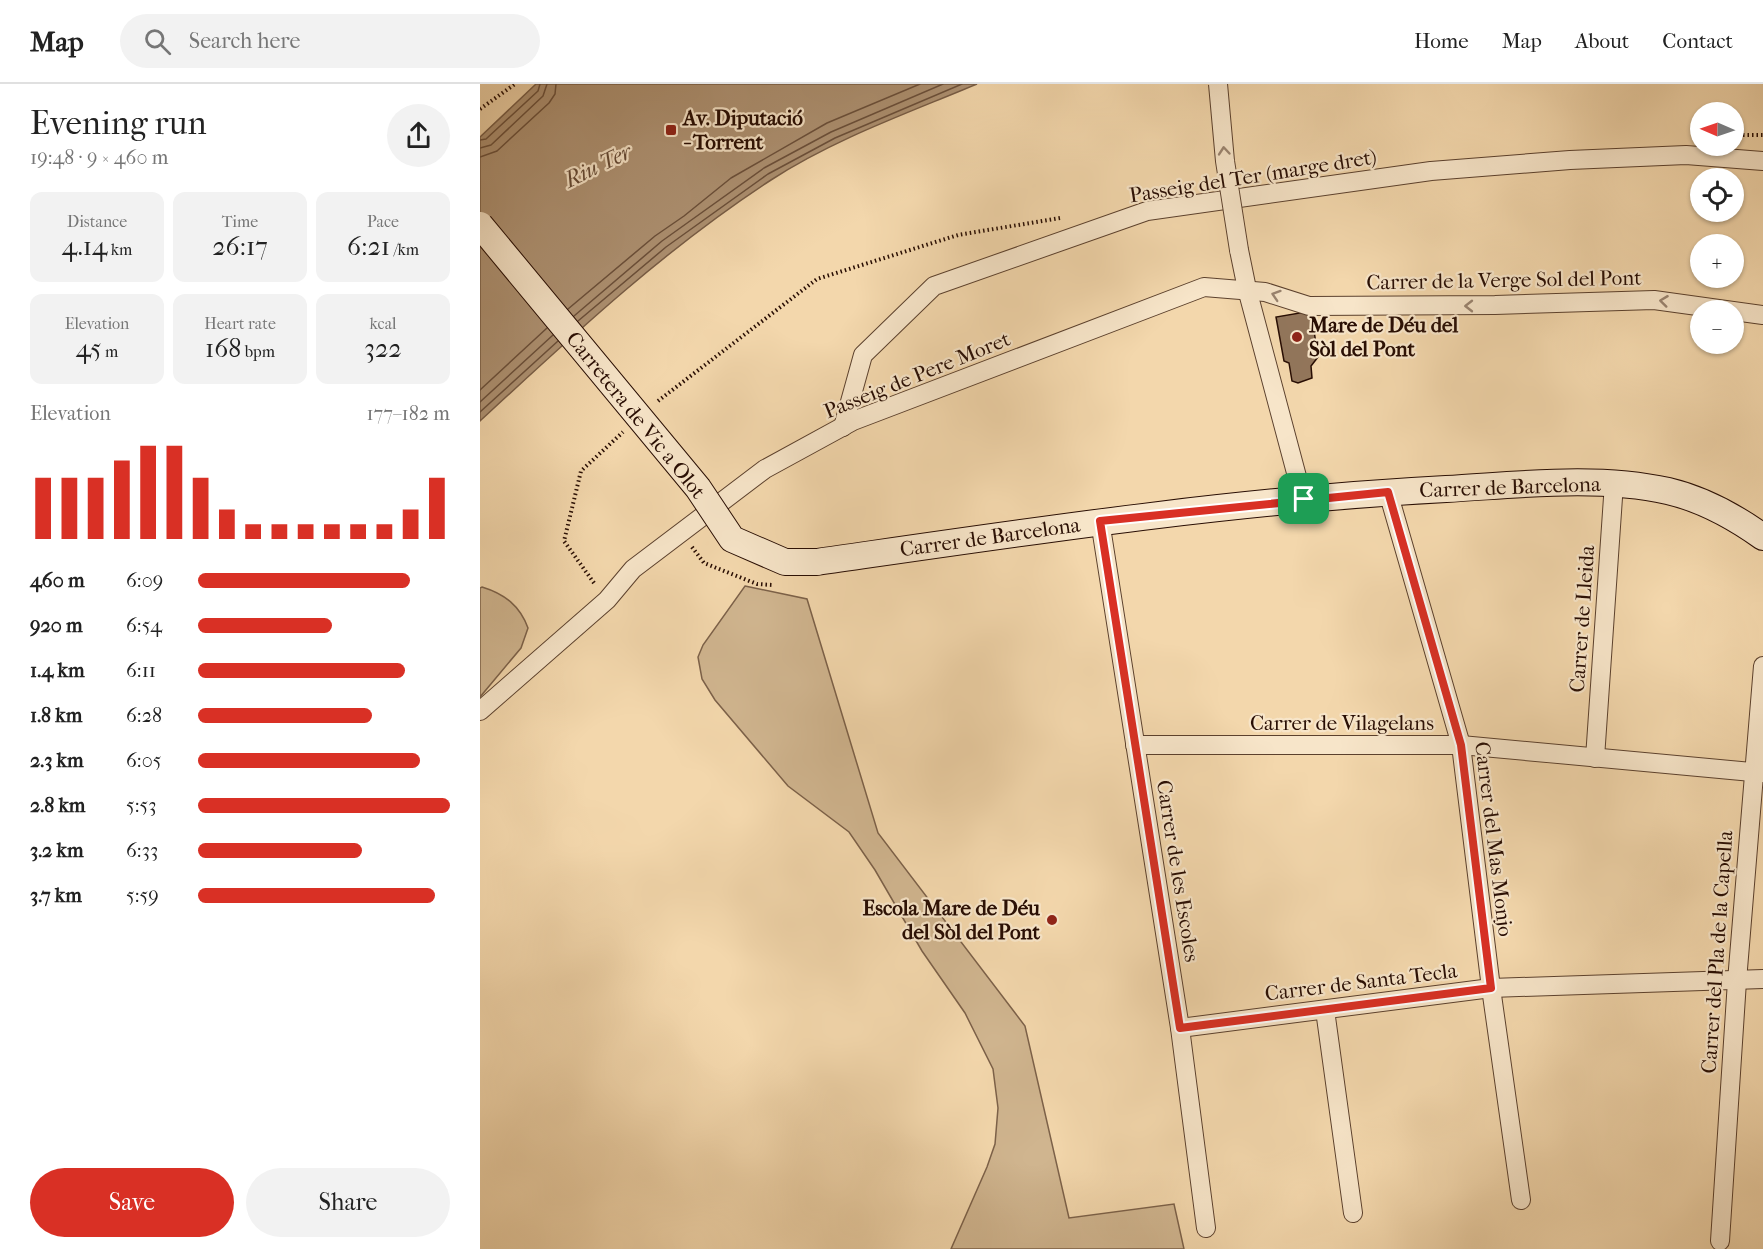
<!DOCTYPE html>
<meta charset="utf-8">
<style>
body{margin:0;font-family:"IM FELL French Canon",serif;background:#f2f2f2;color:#222;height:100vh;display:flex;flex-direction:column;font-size:22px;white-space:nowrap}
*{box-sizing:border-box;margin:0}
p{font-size:20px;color:#767676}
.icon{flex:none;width:33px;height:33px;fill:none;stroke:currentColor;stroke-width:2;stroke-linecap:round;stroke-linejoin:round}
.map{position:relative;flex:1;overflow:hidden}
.panel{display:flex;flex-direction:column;background:#fff;width:480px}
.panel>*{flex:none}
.needle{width:39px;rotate:272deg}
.buttons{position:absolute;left:1210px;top:18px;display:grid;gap:12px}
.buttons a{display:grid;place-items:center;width:54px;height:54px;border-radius:50%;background:#fff;box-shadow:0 2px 4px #0004;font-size:30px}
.pin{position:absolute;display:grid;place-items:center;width:51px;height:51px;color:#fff;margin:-26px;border-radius:12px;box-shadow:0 3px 9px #0006}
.round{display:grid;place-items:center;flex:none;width:63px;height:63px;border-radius:32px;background:#f2f2f2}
.headline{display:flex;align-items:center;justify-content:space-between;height:102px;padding:0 30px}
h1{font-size:33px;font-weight:600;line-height:45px}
.stats{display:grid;grid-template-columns:repeat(3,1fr);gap:9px;height:102px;padding:6px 30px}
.stats div{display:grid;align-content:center;border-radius:12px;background:#f2f2f2;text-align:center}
.stats b{font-size:26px;font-weight:600}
.stats small{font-size:16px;font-weight:400}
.stats p{font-size:16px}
.chart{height:168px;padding:12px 30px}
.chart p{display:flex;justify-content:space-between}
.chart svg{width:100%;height:108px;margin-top:6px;stroke:#d93025;stroke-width:6}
.cta{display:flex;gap:12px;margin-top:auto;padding:12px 30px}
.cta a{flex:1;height:69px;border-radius:36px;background:#d93025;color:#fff;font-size:24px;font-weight:600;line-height:69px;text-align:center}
.cta a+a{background:#f2f2f2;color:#222}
ul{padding:0 30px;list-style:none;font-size:20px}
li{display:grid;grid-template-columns:96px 72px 1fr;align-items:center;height:45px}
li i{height:15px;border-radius:8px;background:#d93025}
header{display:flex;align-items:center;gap:36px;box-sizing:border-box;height:84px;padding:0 30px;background:#fff;border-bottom:2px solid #e0e0e0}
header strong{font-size:28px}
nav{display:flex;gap:33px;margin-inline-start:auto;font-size:21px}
.search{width:420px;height:54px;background:#f2f2f2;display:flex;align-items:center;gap:15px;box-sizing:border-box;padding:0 21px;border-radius:33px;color:#767676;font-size:22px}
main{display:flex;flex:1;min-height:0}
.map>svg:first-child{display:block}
</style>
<header>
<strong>Map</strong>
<div class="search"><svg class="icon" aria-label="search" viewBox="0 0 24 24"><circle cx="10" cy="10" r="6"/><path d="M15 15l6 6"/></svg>Search here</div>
<nav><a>Home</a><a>Map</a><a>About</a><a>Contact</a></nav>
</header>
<main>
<section class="panel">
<div class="headline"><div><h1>Evening run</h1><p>19:48 · 9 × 460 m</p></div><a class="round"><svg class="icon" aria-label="share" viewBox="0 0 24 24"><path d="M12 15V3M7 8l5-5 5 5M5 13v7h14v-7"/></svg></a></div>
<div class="stats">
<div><p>Distance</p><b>4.14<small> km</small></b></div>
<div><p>Time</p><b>26:17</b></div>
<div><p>Pace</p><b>6:21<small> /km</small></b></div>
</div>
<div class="stats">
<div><p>Elevation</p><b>45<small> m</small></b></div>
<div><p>Heart rate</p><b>168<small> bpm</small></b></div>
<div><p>kcal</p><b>322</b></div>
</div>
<div class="chart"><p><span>Elevation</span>177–182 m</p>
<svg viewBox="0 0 160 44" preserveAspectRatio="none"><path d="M5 44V19M15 44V19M25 44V19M35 44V12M45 44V6M55 44V6M65 44V19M75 44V32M85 44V38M95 44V38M105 44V38M115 44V38M125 44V38M135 44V38M145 44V32M155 44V19"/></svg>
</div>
<ul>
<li><b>460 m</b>6:09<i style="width:84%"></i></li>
<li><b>920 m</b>6:54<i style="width:53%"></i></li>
<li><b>1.4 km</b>6:11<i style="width:82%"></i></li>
<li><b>1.8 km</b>6:28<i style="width:69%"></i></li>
<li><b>2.3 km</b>6:05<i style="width:88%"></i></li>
<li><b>2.8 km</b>5:53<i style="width:100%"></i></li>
<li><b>3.2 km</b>6:33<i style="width:65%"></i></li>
<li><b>3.7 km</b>5:59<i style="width:94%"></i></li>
</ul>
<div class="cta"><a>Save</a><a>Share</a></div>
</section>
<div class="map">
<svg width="1283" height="1165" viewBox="0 0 1283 1165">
<rect width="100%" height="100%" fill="#f3d7ac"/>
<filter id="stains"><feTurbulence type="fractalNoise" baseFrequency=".00333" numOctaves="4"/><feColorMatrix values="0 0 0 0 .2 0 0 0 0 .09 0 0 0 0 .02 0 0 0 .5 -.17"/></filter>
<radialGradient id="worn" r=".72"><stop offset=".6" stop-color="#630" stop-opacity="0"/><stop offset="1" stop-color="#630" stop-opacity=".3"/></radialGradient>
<g fill="#d0b58f" stroke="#7c6149" stroke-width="1.5">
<polygon points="265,502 327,515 398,749 545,942 589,1134 694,1120 704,1165 471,1165 507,1083 515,1060 518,1024 513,985 485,929 442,867 395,786 369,748 308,702 235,616 222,595 218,573 223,561"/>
<path d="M2,503C25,510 40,522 48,544L41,564L0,613V504Z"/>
</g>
<path fill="#ae9273" stroke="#785d46" stroke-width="1.5" d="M56,0H497C428,29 354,55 291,96C185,165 93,251 0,337V53Z"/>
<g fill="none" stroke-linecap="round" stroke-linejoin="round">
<g stroke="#6b503b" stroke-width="1.5">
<polyline points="0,56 6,55 58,7 60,0"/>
<polyline points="0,64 11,61 63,12 67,0"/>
<polyline points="0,73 17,67 69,19 75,10 76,0"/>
<polyline points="88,225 175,152 204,132 251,94 347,39 440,0"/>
<polyline points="94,232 182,157 284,84 351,48 463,0"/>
<polyline points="98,237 186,163 288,90 355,54 482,0"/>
<polyline points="0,306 67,244"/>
<polyline points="0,318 73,251"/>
<polyline points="0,328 78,257"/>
</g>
</g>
<polygon fill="#92765b" stroke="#280d03" stroke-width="1.5" points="831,227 838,273 831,282 832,294 818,299 812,297 809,279 804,277 796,233"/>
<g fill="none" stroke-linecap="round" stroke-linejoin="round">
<g stroke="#5b402d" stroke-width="20">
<g id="street">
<polyline points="759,166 767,205 823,415"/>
<polyline points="363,343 383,271 454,202 667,127 951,87 1090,76 1206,71 1283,77"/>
<polyline points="908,408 981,661 1011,904 1041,1116"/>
<polyline points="620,437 700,944 726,1144"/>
<polyline points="0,627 127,516 153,485 285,385 373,337 724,203 785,208 829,222 1015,221 1174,216 1283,231"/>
<polyline points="655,661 981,661 1283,689"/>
<polyline points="1115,674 1134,399"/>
<polyline points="845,926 873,1129"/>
<polyline points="700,944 1011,904 1283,895"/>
<polyline points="1240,1157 1257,897 1283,582"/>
</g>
</g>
<g stroke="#280d03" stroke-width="28">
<path id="secondary" d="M337,478C546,448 755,416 966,405C1039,401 1116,391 1188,407C1222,415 1255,433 1283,453"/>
</g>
<g stroke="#280d03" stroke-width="4" stroke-dasharray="1.5 3" stroke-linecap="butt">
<polyline points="0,25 35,0"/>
<polyline points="1254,51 1283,51"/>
<polyline points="178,317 337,195 478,151 580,134"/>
<polyline points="212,463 224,479 277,500 292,501"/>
<polyline points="114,499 84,457 101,387 143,348"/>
</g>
<use href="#street" stroke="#f7e5c9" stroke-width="18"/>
<use href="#secondary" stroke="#f7e5c9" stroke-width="26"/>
<g stroke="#5b402d" stroke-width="20" stroke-linecap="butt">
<polyline id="street-bridge" points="738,0 745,77 759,166"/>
</g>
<g stroke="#280d03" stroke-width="28" stroke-linecap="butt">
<polyline id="secondary-bridge" points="0,141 218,404 252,455 305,478 337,478"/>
</g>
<use href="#street-bridge" stroke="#f7e5c9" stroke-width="18"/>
<use href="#secondary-bridge" stroke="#f7e5c9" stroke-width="26"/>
</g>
<defs><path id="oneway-chevron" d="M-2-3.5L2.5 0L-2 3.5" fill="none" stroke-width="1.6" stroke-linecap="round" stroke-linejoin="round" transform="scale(1.5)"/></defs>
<g stroke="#9a8470">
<use href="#oneway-chevron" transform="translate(744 67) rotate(-95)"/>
<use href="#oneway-chevron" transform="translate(796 211) rotate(-162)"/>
<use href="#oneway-chevron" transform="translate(1184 217) rotate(-173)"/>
<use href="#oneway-chevron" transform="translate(989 222) rotate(180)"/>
</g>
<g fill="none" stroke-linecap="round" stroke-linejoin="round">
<g stroke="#fff" stroke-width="12">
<polygon id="route" points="908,408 981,661 1011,904 700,944 620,437"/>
</g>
<use href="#route" stroke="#d93025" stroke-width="8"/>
</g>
<g fill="#8f2418" stroke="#f7e5c9" stroke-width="2">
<rect x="185" y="40" width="12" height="12" rx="3"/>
<circle cx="817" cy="253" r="6"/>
<circle cx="572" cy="836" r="6"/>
</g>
<g text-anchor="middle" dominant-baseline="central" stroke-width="4.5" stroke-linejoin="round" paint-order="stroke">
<g font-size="21" font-weight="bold" fill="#280d03" stroke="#f7e5c9" text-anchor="start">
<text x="203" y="34">Av. Diputació<tspan x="203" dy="24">- Torrent</tspan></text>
<text x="829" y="241">Mare de Déu del<tspan x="829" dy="24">Sòl del Pont</tspan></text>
<text x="560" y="824" text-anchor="end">Escola Mare de Déu<tspan x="560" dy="24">del Sòl del Pont</tspan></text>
</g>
<g font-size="21" fill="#280d03" stroke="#f7e5c9">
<text transform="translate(773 92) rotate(-9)">Passeig del Ter (marge dret)</text>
<text transform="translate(1024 196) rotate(-1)">Carrer de la Verge Sol del Pont</text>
<text transform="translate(437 291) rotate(-22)">Passeig de Pere Moret</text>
<text transform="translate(156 331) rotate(51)">Carretera de Vic a Olot</text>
<text transform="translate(1030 403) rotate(-2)">Carrer de Barcelona</text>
<text transform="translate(510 453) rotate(-8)">Carrer de Barcelona</text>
<text transform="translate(1102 535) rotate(-86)">Carrer de Lleida</text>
<text x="862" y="639">Carrer de Vilagelans</text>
<text transform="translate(1014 755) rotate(83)">Carrer del Mas Monjo</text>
<text transform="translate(698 787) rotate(81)">Carrer de les Escoles</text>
<text transform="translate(1237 868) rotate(-86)">Carrer del Pla de la Capella</text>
<text transform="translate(881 898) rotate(-7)">Carrer de Santa Tecla</text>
</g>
<g font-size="22" font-style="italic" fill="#644935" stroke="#f7e5c9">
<text transform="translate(118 82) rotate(-26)">Riu Ter</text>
</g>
</g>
<rect width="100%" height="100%" filter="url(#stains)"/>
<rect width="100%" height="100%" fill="url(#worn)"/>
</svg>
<div class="buttons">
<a><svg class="needle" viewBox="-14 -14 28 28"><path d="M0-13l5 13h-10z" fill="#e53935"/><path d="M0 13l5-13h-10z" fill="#767676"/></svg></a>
<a><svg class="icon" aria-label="locate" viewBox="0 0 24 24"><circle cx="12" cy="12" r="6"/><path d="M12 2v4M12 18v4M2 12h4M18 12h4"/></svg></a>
<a>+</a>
<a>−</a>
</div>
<div class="pin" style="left:824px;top:415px;background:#1e9e55"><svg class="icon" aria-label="arrive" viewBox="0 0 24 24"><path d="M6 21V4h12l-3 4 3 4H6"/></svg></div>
</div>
</main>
